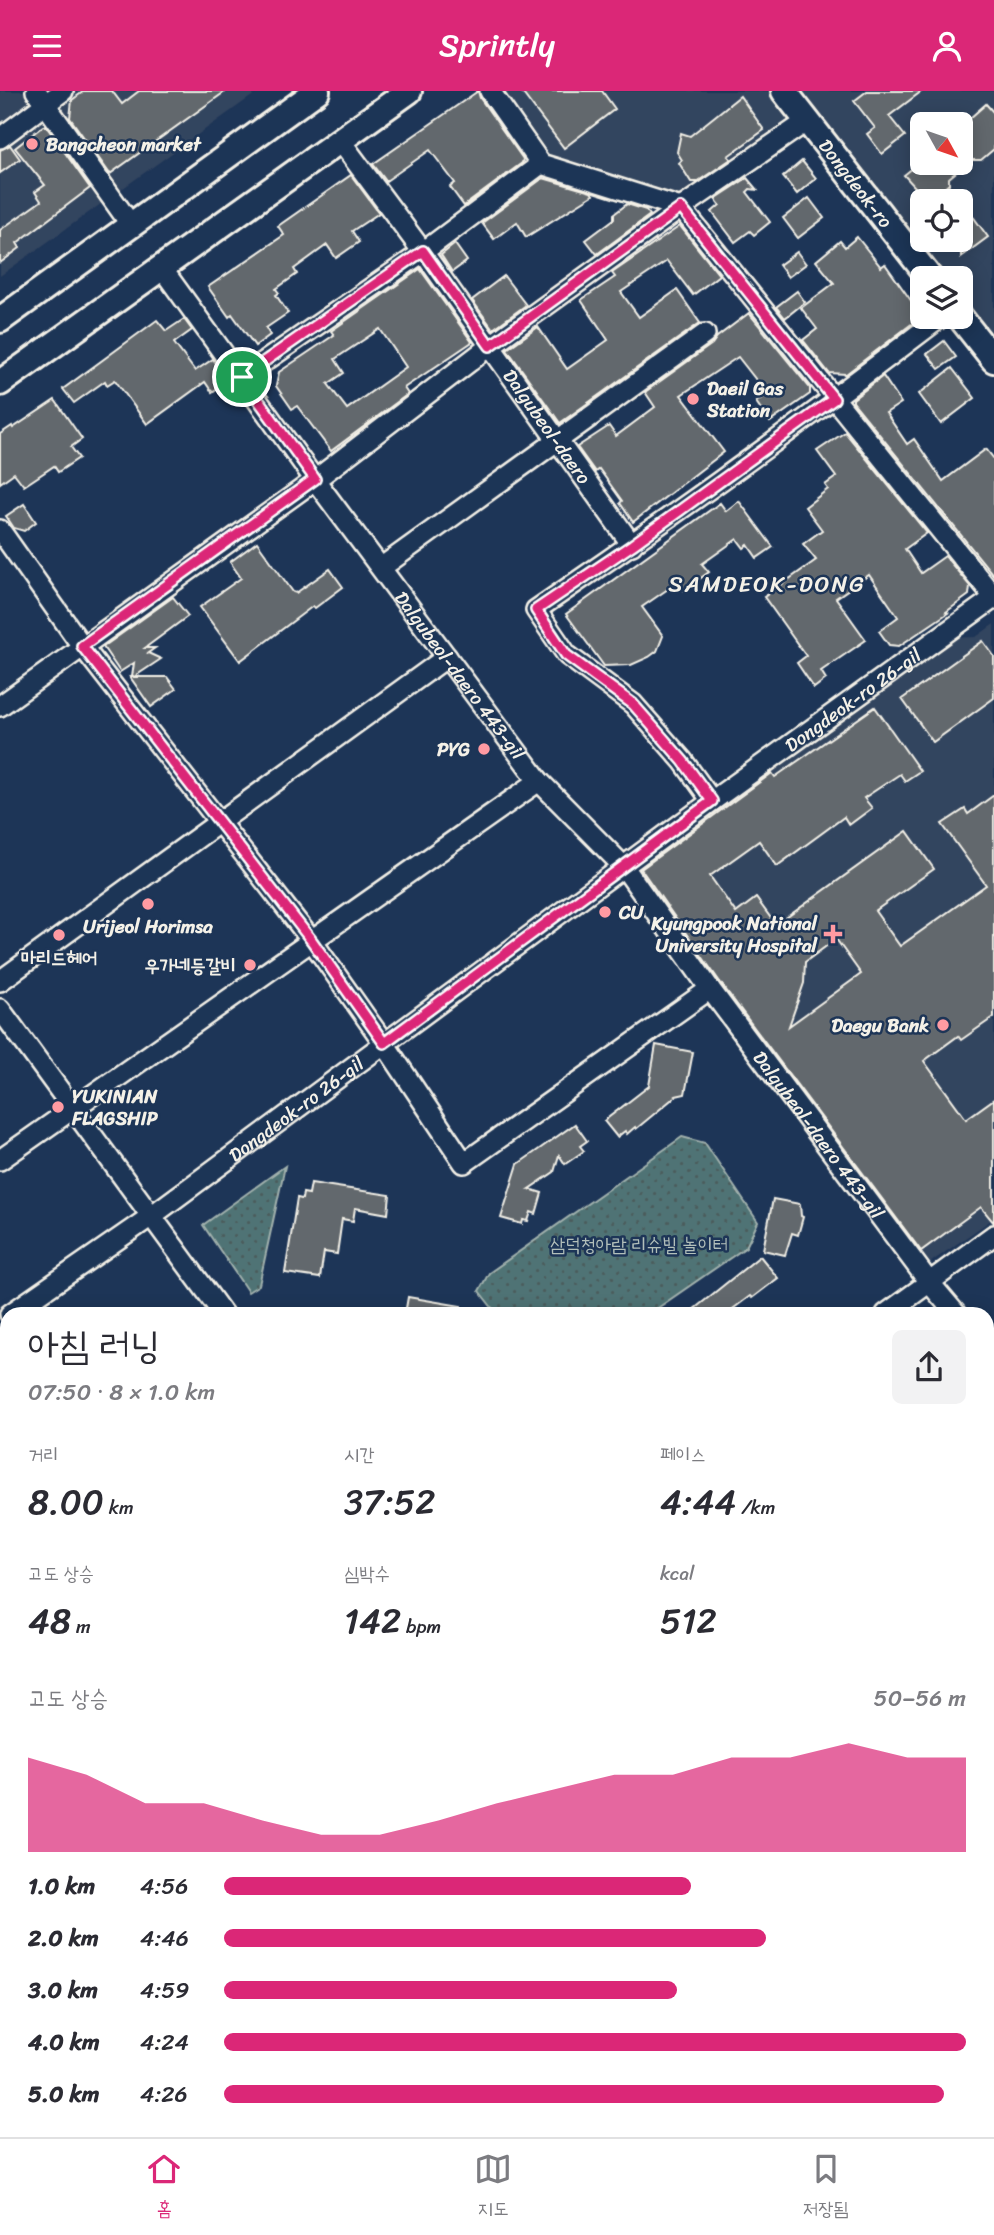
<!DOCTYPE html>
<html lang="ko">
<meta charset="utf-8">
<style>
body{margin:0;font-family:Sriracha,"Poor Story",sans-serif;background:#f2f2f3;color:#2b2b33;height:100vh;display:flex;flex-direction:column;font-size:26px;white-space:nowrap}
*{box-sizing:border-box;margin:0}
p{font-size:23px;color:#7c7c81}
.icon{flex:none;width:38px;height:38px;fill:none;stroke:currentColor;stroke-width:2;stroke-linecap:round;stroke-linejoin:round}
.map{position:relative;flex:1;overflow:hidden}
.drawer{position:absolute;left:0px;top:1216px;width:994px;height:831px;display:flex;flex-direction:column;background:#fff;border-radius:21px 21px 0 0;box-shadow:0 4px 18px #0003}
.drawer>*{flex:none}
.needle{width:46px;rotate:130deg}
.controls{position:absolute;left:910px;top:21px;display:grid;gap:14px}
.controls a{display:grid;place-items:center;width:63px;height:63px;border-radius:10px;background:#fff;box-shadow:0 4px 18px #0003;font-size:35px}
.pin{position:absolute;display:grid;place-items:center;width:60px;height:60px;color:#fff;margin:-30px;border:4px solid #fff;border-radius:50%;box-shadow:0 2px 7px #0007}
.round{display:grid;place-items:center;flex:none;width:74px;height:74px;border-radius:10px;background:#f2f2f3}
.summary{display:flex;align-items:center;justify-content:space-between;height:119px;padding:0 28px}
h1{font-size:38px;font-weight:600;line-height:52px}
.stats{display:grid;grid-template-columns:repeat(3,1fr);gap:10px;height:119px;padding:7px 28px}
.stats div{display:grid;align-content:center}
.stats b{font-size:35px;font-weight:600}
.stats small{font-size:19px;font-weight:400}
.stats p{font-size:19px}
.chart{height:196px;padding:14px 28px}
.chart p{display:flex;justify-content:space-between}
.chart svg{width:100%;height:126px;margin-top:7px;fill:#db2777;opacity:.7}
ul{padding:0 28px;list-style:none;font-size:23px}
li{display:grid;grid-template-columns:112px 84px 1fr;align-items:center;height:52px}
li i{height:18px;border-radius:9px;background:#db2777}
header{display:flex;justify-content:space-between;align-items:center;height:91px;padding:0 28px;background:#db2777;color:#fff;font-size:32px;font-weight:600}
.tabs{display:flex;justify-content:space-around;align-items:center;height:98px;border-top:2px solid #e1e1e2;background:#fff;font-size:19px;color:#7c7c81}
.tabs a{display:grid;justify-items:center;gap:4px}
.tabs .current{color:#db2777}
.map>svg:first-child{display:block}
</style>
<header><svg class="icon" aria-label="menu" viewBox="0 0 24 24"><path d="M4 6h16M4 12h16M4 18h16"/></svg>Sprintly<svg class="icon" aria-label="person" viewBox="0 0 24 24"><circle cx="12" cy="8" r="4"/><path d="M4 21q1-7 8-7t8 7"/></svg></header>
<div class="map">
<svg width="994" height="2046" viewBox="0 0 994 2046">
<defs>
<pattern id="grass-dots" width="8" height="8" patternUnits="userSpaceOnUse" patternTransform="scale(1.75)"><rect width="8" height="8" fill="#507374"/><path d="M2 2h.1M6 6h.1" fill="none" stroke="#4c5b5b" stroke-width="1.8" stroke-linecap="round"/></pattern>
</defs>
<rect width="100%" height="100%" fill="#1d3557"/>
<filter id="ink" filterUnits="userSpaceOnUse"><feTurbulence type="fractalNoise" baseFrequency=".0143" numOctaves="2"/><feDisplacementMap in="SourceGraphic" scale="14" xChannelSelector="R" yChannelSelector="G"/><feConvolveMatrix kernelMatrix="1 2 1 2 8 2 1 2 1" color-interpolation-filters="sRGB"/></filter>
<g filter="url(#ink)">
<g fill="#32445e" fill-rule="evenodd">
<polygon points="0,0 259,0 0,185"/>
<path d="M489,0H994V269L961,226V187H931L808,30L681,117L541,73ZM922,33H961V72H922ZM922,110H961V149H922Z"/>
<polygon points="994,533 994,1127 914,1183 632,789 637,771 951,547 976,546"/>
<polygon points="316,2040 692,2040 701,2046 309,2046"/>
</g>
<g fill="url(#grass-dots)" stroke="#a2b2ae" stroke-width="2">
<polygon points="682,1046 705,1052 758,1131 746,1156 649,1223 497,1223 479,1200 489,1182"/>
<polygon points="285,1075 259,1194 248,1201 203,1134"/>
</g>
<g fill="#62686d" stroke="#f4f1e8" stroke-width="2" fill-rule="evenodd">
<polygon points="84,0 112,0 122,13 139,0 226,0 110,83 70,27 72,9"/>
<polygon points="478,0 480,7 523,68 522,72 464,115 450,96 455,92 430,59 386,90 373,73"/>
<polygon points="521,0 602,0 615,18 564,57"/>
<polygon points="867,0 922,0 889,25 905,45 882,63 867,43 875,37 854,10"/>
<polygon points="740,5 764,39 728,65 731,68 697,91 691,91 679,72 682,69 677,61 681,42 690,45"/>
<polygon points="986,13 994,22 994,58 981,69 971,69 949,87 949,93 934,106 927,103 924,106 904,84 919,72 961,72 961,35"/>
<polygon points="43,35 46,35 90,97 17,152 20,157 0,172 0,139 41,110 35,101 45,94 15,57"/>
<polygon points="10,54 20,68 0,82 0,59"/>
<polygon points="802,70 816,87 797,103 783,86"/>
<polygon points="351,84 379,122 352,140 359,151 336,167 327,154 294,178 297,183 276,198 279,202 276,204 288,222 266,237 270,244 255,255 232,223 229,226 208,196 284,144 278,135"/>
<polygon points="543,87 591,101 593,104 526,146 517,131 494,148 482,132"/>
<polygon points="747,87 757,99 750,98 747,101 770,131 754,144 750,140 735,151 712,121 720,114 715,108"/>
<polygon points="809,107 824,127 798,147 783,127"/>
<polygon points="961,109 988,146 961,166"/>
<polygon points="627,113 646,119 650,124 597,163 586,149 614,128 614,123"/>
<polygon points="680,135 719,184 693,204 667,170 621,201 639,226 677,199 700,232 560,332 507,258 538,236 567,278 608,249 581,209 615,186 612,182"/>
<polygon points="857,146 881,176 885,173 922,225 846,283 829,282 803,249 817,238 801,217 834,192 816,170 840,150 845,156"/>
<polygon points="455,153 467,170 452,181 441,164"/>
<polygon points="797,161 806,173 788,186 779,174"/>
<path d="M420,178L472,251L404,297L408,303L331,360L297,315L292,318L276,295L279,281L334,244L331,240ZM380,238L406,276L347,318L328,293L344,282L335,268Z"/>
<polygon points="504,185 526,214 493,238 472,209"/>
<polygon points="797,200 805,211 785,227 776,216"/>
<polygon points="749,222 810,297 810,303 770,331 756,311 767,303 738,266 681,304 724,361 633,431 620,412 622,410 599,378 595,381 577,356 609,335 616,345 655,316 645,301 712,253 717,246"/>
<polygon points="184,228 192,239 174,252 195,280 213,268 228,290 212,301 205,291 147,333 115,289 107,294 105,290 74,312 63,298 157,229 166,240"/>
<polygon points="944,250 956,266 939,278 927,263"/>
<polygon points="952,277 975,307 941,333 919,303"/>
<polygon points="883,285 901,312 886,322 907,353 914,348 943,390 986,358 994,368 994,485 853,311 853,308"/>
<polygon points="55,309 82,348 71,356 79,367 58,381 54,375 24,395 14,382 0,392 0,343 12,335 13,337"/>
<polygon points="845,341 927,442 905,458 921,482 945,465 970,495 969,504 946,521 948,522 899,555 889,554 879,540 898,526 869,484 836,507 866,549 821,580 826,588 814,597 797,572 806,565 764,506 816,469 803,453 822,439 805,416 828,398 825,394 836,386 817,360"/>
<polygon points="739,410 773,456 757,467 748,454 744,457 737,448 702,473 709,481 684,499 678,491 642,516 663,545 657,560 649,566 631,574 604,575 566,523 720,412 726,420"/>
<polygon points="24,413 36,431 24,440 14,437 6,425"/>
<polygon points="257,451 293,501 296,502 330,478 343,496 315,517 313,515 240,570 200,516 241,487 230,471"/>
<polygon points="173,506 188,525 145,557 155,557 148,562 161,568 134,586 167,586 176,598 151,616 130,586 132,586 134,572 120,581 103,556"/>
<polygon points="983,550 994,565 994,607 933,651 902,608"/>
<path d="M875,616L920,680L905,690L900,683L864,707L872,717L849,734L844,726L777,775L759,750L710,785L736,822L756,807L776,834L907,740L934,778L875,820L900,855L986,794L942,733L965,718L968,723L994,704V926L961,949L958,945L924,970L966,1028L994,1008V1132L981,1116L921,1160L720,891L641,778L772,682L775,686ZM836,848L861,883L789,935L804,892L805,871Z"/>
<polygon points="656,954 693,961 685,1003 676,1005 636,1038 635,1036 627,1043 625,1040 617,1046 604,1030 649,995"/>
<polygon points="575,1033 587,1050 580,1055 584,1060 565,1073 559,1064 554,1081 529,1098 542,1102 536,1123 531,1121 528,1130 523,1129 522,1133 501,1127 518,1073"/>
<polygon points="311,1092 390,1104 388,1123 355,1117 353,1130 342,1128 337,1163 324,1161 320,1187 285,1182 297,1107 302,1108 303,1102 309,1103"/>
<polygon points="773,1108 800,1113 801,1125 803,1126 798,1144 792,1142 785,1164 763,1159"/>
<polygon points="760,1165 778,1187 752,1207 750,1205 726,1223 688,1223"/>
<polygon points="408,1206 461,1215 461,1223 405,1223"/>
</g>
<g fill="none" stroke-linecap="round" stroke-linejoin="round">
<g stroke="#f4f1e8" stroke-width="24">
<g id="minor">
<polyline points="36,0 131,134"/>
<polyline points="490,0 541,73 681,117 994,506"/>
<polyline points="0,47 63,0"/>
<path id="s1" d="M339,48L423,161L632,454"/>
<path id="s2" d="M161,176L315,389L539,690L624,776L710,898L929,1191L956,1223"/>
<polyline points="242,286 423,161 541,73"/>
<polyline points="0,439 82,555 312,850 384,952 464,1072 710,898"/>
<polyline points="382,476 705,243"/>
<polyline points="0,615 315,389 490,255 681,117 807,30"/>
<path d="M712,710L683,670L633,613L567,564L536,519C674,425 809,327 941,226"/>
<polyline points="0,890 447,566"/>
<polyline points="0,918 223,1223"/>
<polyline points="0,1069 539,690"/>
<path id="s3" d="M10,1223L150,1126L712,710L994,507"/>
<polyline points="886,1223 994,1144"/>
<polyline points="987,1261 994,1270"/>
<polyline points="0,1308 7,1318"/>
<polyline points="0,1387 7,1382"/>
<polyline points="0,1554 7,1549"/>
<polyline points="987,1629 994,1622"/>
<polyline points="987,1756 994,1760"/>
<polyline points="0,1880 7,1875"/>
<polyline points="0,1930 7,1942"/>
<polyline points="61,2040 64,2046"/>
<polyline points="213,2040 216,2046"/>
<polyline points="737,2040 745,2046"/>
<polyline points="177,2046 184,2040"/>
</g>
</g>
<g stroke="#f4f1e8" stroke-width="30">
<g id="major">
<path id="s4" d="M784,0L930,187"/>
<polyline points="960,226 994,269"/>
<polyline points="0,229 317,0"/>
<polyline points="0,292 409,0"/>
<polyline points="987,2014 994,2007"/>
<polyline points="954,2046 960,2040"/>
</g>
</g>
<use href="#minor" stroke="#1d3557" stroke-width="19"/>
<use href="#major" stroke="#1d3557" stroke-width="24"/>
</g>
</g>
<g fill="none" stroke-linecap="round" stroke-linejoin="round" filter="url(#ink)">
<g stroke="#fff" stroke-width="14">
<polygon id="route" points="681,117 834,308 632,454 536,519 566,564 633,613 683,670 712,710 384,952 312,850 82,555 315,388 242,286 423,160 490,255"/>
</g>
<use href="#route" stroke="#db2777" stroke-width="9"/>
</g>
<g fill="#ff9aa2" stroke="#1d3557" stroke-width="2.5">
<circle cx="32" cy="53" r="7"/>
<circle cx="693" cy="308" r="7"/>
<circle cx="484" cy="658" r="7"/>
<circle cx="148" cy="813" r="7"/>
<circle cx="605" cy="821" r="7"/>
<path d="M829.5 832.5h7v7h7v7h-7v7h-7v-7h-7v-7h7z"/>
<circle cx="59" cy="844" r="7"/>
<circle cx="250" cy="874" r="7"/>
<circle cx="943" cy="934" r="7"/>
<circle cx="58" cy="1016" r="7"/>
</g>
<g text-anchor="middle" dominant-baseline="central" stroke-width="5" stroke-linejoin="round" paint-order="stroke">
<g font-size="19" font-weight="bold" fill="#f4f1e8" stroke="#1d3557" text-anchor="start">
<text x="46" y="53">Bangcheon market</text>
<text x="707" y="297">Daeil Gas<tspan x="707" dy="22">Station</tspan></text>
<text x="470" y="658" text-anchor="end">PYG</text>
<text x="619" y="821">CU</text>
<text x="817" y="832" text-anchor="end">Kyungpook National<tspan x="817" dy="22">University Hospital</tspan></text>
<text x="148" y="835" text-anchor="middle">Urijeol Horimsa</text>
<text x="59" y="866" text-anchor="middle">마리드헤어</text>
<text x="236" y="874" text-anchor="end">우가네등갈비</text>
<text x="929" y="934" text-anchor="end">Daegu Bank</text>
<text x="72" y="1005">YUKINIAN<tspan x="72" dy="22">FLAGSHIP</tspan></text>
</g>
<g font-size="19" fill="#f4f1e8" stroke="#1d3557">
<text stroke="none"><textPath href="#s4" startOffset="117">Dongdeok-ro</textPath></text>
<text stroke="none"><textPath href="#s1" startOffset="355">Dalgubeol-daero</textPath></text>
<text stroke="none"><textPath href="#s2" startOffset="506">Dalgubeol-daero 443-gil</textPath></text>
<text stroke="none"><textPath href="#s3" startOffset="1043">Dongdeok-ro 26-gil</textPath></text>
<text stroke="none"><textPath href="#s3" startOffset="352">Dongdeok-ro 26-gil</textPath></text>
<text stroke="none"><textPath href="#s2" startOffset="1090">Dalgubeol-daero 443-gil</textPath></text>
</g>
<g font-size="19" fill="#b2bfba" stroke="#1d3557">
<text x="639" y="1153">삼덕청아람 리슈빌 놀이터</text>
</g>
<g font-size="23" letter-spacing="2" fill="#f4f1e8" stroke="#1d3557">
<text x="767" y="493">SAMDEOK-DONG</text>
</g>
</g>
</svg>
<div class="controls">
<a><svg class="needle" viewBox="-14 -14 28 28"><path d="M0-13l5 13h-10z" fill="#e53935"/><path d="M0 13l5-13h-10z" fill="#7c7c81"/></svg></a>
<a><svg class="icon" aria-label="locate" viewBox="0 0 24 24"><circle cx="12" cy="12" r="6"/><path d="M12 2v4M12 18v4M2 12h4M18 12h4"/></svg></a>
<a><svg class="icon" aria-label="layers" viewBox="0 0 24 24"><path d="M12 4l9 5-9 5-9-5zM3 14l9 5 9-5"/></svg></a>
</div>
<div class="pin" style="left:242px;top:286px;background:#1e9e55"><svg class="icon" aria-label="arrive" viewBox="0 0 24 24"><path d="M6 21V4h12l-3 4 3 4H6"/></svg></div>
<section class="drawer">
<div class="summary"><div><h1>아침 러닝</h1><p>07:50 · 8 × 1.0 km</p></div><a class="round"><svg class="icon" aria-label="share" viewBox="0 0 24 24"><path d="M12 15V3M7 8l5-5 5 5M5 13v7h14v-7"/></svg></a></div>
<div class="stats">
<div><p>거리</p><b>8.00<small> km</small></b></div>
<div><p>시간</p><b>37:52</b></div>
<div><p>페이스</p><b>4:44<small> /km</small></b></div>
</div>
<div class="stats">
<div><p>고도 상승</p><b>48<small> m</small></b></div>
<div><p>심박수</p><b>142<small> bpm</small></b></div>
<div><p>kcal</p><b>512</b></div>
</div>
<div class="chart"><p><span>고도 상승</span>50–56 m</p>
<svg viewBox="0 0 160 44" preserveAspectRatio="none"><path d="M0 44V11L10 17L20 27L30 27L40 33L50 38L60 38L70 33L80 27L90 22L100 17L110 17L120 11L130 11L140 6L150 11L160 11V44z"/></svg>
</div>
<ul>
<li><b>1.0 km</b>4:56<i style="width:63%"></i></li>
<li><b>2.0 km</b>4:46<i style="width:73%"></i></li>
<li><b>3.0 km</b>4:59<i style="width:61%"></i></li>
<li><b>4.0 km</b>4:24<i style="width:100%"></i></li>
<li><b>5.0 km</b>4:26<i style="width:97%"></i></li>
</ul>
</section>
</div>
<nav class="tabs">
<a class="current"><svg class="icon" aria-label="home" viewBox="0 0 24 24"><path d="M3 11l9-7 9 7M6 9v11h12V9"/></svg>홈</a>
<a><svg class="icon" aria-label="map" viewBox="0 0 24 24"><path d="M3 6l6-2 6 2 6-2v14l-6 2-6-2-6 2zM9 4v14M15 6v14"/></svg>지도</a>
<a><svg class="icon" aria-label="saved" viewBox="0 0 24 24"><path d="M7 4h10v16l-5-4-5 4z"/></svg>저장됨</a>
</nav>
